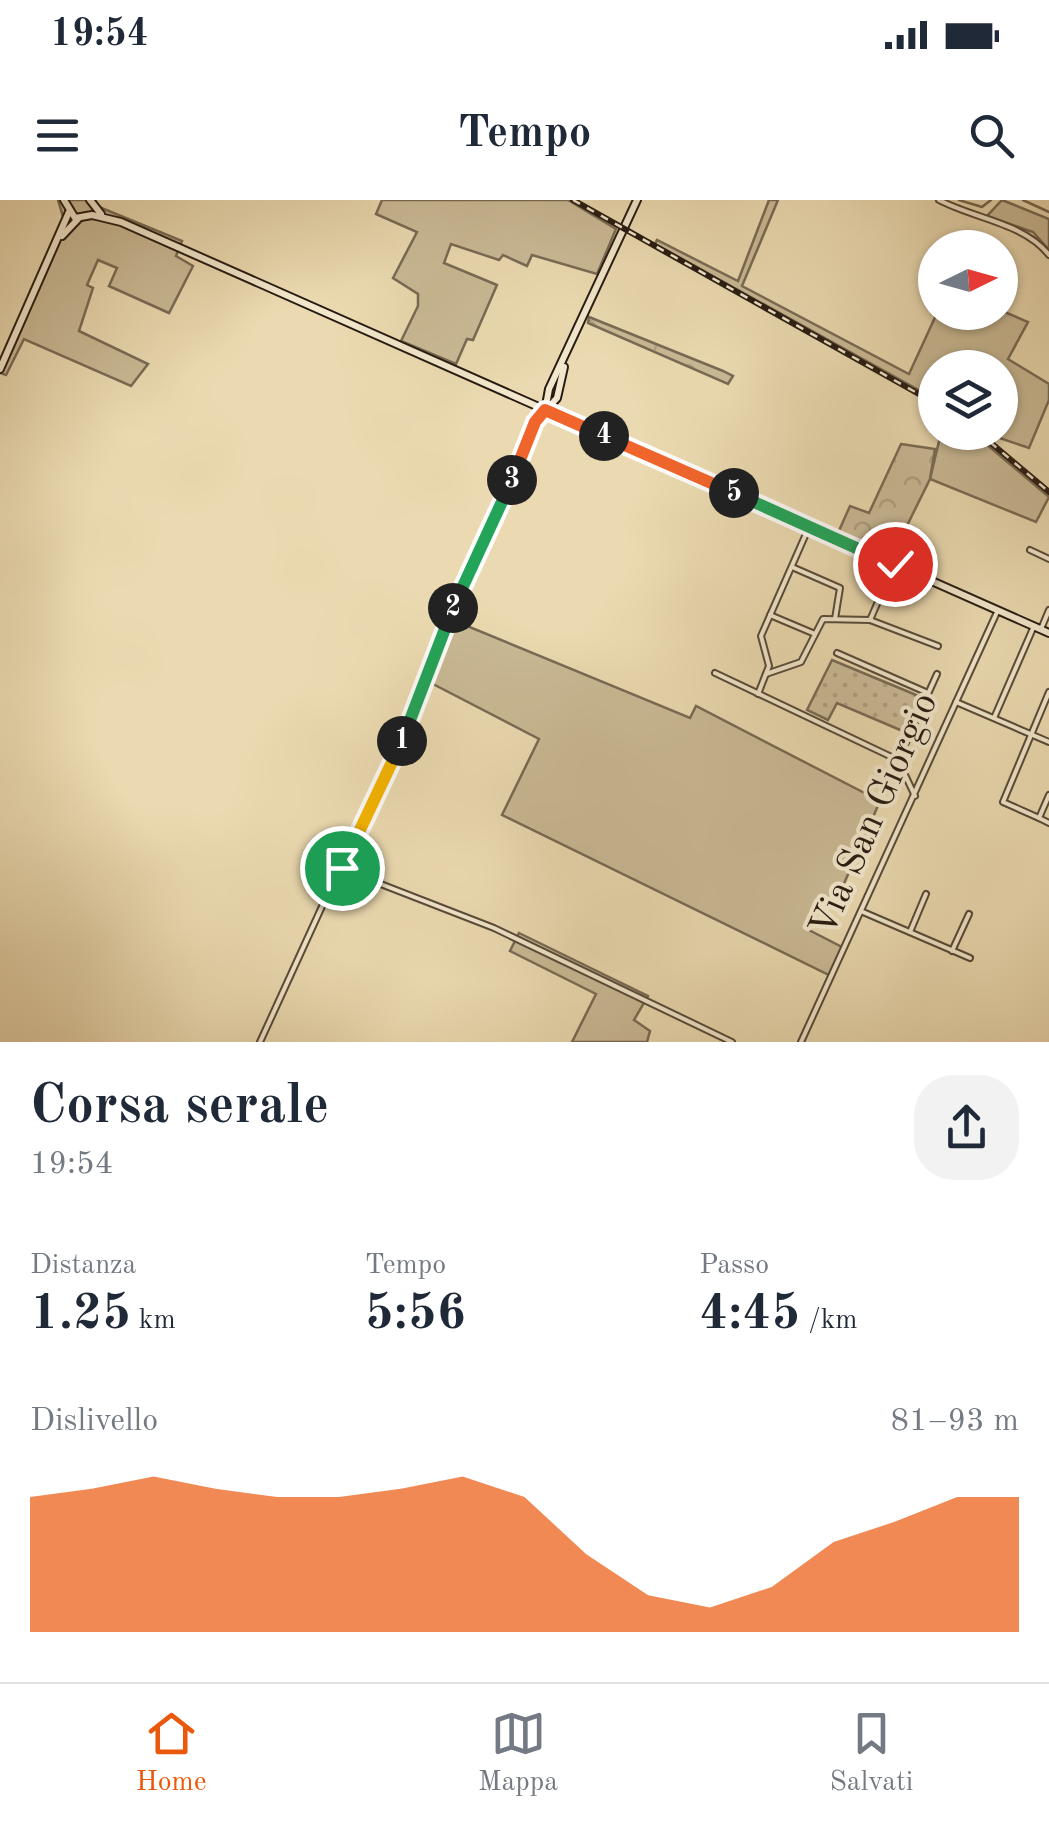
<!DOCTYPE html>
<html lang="it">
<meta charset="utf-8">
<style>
body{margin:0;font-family:"Old Standard TT",serif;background:#f2f2f3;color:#1f2937;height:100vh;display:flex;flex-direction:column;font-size:38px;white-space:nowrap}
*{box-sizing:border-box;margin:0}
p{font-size:32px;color:#747a83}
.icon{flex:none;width:55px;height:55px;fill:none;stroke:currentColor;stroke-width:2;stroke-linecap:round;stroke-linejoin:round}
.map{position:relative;height:842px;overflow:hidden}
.drawer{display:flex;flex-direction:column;background:#fff;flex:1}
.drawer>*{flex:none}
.needle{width:65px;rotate:85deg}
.tools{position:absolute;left:918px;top:30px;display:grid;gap:20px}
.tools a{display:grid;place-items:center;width:100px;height:100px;border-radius:50%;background:#fff;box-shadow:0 2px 8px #0004;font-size:50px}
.pin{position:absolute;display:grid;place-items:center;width:85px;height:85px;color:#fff;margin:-42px;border:5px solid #fff;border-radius:50%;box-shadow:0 2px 10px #0007}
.km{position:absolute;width:50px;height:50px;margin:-25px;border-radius:50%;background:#222;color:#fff;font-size:28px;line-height:50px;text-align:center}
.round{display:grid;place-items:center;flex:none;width:105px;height:105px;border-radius:40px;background:#f2f2f3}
.headline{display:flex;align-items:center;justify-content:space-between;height:170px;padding:0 30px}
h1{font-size:55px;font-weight:700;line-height:75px}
.figures{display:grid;grid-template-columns:repeat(3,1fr);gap:15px;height:170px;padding:10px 30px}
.figures div{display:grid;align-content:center}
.figures b{font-size:50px;font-weight:700}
.figures small{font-size:28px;font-weight:400}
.figures p{font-size:28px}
.chart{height:280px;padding:20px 30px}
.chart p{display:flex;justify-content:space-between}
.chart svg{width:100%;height:180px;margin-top:10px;fill:#ea580c;opacity:.7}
.status{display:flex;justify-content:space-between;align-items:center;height:70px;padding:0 50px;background:#fff;direction:ltr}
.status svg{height:28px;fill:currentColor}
header{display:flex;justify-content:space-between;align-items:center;height:130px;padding:0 30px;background:#fff;font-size:45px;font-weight:700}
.dock{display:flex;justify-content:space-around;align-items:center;height:140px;border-top:2px solid #e0e1e3;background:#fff;font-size:28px;color:#747a83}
.dock a{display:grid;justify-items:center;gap:5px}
.dock .on{color:#ea580c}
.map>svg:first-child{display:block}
</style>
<div class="status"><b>19:54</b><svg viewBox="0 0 49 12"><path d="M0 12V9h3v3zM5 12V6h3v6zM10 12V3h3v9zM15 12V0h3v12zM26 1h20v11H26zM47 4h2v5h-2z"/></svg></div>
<header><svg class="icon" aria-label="menu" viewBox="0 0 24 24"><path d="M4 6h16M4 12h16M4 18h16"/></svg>Tempo<svg class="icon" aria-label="search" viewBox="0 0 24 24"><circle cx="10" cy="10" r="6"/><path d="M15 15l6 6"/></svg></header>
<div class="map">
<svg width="1049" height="842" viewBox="0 0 1049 842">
<defs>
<pattern id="forest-crowns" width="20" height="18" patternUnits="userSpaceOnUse" patternTransform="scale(2.5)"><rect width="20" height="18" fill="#caba96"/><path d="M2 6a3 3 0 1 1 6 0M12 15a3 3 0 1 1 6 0" fill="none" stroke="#ae9f80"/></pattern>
<pattern id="park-dots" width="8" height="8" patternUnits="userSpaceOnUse" patternTransform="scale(2.5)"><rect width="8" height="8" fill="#caba96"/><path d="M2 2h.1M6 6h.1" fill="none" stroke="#ae9f80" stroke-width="1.8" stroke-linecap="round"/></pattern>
</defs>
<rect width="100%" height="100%" fill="#ebdab1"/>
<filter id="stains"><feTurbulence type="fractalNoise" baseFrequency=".002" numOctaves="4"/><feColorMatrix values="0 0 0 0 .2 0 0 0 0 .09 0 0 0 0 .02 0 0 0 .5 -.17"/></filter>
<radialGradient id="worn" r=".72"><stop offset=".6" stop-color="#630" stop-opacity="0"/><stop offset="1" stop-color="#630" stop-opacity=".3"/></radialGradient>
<g fill="#caba96" stroke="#786a54" stroke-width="2.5">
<polygon points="58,0 95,0 99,7 182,41 176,56 193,66 169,113 109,86 117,68 98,60 87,85 93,88 79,131 148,164 131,186 24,139 6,175 0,173 0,163 64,20"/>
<polygon points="382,0 568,0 616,29 597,74 532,55 527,66 503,55 499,60 451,44 444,63 497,85 473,140 467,139 456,164 401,141 418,106 418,94 393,78 417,32 376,14"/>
<polygon points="769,0 778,0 742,86 909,174 937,113 1000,110 1028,122 1008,159 1049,184 1049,200 1029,248 985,233 1000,232 1000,168 935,168 935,199 655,44 657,40 738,81"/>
<polygon points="1002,0 1049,19 1049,50 1033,32 987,16"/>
<polygon points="941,233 973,233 1049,297 1036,322 930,279"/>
<polygon points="455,421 690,518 696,506 880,601 836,702 821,698 807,729 842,747 829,775 502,615 539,539 431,483"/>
<polygon points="519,733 648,796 634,820 650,831 647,842 572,842 596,794 510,751"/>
</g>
<g fill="url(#forest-crowns)" stroke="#786a54" stroke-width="2.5">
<polygon points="589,117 723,171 733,176 728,184 588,123"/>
<polygon points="901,244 935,249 930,279 891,358 838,333 850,306 869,313"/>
</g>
<polygon fill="url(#park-dots)" stroke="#786a54" stroke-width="2.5" points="832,460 921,497 905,532 837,503 828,520 807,510"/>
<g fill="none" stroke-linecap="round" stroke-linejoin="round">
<g stroke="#746751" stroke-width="2.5">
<polyline points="959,0 982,7 991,0"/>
<polyline points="1023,0 1049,12"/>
</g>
<g stroke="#584b39" stroke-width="8">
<g id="street">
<path d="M939,0C975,19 1024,23 1049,55"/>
<polyline points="534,232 545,211"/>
<polyline points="1030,350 1049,359"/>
<polyline points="792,367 840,388 835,419"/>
<polyline points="770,415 815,434"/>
<polyline points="870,420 894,365"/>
<polyline points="1041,429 1049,410"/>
<polyline points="837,453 928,493"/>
<polyline points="715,473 898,560 915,596"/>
<polyline points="766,474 801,462 823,419 870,420 938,446"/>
<polyline points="758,494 769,466 761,436 809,327"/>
<polyline points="956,502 1049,542"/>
<polyline points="994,518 1034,426"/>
<polyline points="898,560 937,474"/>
<polyline points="1049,595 1039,618 1049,623"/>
<polyline points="1039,618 1003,602 1049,492"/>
<polyline points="342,669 494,728 732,842"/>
<polyline points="863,712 970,758"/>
<polyline points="910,732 926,694"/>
<polyline points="952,751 969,714"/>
<polyline points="260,842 373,595 401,544 451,413 535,221 545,211"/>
<polyline points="801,842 998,410"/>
</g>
</g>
<g stroke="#271b11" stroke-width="10">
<g id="secondary">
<polyline points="64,0 75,18 92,15 121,22 1049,433"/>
<polyline points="90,0 101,14"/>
<polyline points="62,36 78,19"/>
<polyline points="0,169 69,12"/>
<polyline points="546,210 557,198 564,167"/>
<polyline points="545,211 549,189 637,0"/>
</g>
</g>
<use href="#street" stroke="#f2e7cc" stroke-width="4"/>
<use href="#secondary" stroke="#f2e7cc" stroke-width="6"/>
<g stroke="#271b11" stroke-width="6">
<g id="rail">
<polyline points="573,0 935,203"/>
<polyline points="978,232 1049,292"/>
</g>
</g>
<use href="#rail" stroke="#f2e7cc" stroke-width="2.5" stroke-dasharray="8" stroke-linecap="butt"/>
</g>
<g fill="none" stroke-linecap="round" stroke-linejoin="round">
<g stroke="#fff" stroke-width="20">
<polyline id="split-1" points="342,668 402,541"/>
</g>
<g stroke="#fff" stroke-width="20">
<polyline id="split-2" points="402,541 453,408"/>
</g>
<g stroke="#fff" stroke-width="20">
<polyline id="split-3" points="453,408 512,280"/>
</g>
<g stroke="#fff" stroke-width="20">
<polyline id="split-4" points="512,280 535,222 545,210 604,236"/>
</g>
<g stroke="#fff" stroke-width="20">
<polyline id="split-5" points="604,236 734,293"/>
</g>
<g stroke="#fff" stroke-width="20">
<polyline id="split-6" points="734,293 863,351"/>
</g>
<g stroke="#fff" stroke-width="20">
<polyline id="split-7" points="863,351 895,364"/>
</g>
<use href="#split-1" stroke="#f5b400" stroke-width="12"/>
<use href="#split-2" stroke="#22a559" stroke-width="12"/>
<use href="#split-3" stroke="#22a559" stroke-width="12"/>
<use href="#split-4" stroke="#f0652b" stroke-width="12"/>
<use href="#split-5" stroke="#f0652b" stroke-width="12"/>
<use href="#split-6" stroke="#22a559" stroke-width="12"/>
<use href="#split-7" stroke="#f5b400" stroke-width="12"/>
</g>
<g text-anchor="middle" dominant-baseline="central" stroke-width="8" stroke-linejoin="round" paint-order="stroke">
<g font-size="38" fill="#271b11" stroke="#f2e7cc">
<text transform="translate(875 615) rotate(-66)">Via San Giorgio</text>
</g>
</g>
<rect width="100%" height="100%" filter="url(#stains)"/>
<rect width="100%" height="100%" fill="url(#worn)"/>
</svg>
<div class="tools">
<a><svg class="needle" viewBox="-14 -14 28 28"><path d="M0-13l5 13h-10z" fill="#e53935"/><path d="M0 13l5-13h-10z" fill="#747a83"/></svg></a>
<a><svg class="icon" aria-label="layers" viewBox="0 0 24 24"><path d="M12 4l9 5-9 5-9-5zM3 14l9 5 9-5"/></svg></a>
</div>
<div class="pin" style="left:342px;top:668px;background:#1e9e55"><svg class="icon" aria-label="arrive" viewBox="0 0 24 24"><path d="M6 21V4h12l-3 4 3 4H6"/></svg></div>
<div class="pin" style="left:895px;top:364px;background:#d93025"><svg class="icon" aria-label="check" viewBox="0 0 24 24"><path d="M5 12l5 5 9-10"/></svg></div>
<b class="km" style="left:402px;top:541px">1</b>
<b class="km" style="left:453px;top:408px">2</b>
<b class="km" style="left:512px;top:280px">3</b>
<b class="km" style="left:604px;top:236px">4</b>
<b class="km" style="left:734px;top:293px">5</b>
</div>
<section class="drawer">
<div class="headline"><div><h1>Corsa serale</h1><p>19:54</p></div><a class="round"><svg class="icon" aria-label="share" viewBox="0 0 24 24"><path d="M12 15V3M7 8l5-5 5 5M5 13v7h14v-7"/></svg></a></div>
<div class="figures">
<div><p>Distanza</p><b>1.25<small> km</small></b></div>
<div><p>Tempo</p><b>5:56</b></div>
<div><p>Passo</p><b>4:45<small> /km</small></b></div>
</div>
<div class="chart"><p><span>Dislivello</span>81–93 m</p>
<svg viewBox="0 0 160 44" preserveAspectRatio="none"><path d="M0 44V11L10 9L20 6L30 9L40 11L50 11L60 9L70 6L80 11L90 25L100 35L110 38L120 33L130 22L140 17L150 11L160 11V44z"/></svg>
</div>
</section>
<nav class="dock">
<a class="on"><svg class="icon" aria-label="home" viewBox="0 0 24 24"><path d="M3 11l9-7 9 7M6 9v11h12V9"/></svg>Home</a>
<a><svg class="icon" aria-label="map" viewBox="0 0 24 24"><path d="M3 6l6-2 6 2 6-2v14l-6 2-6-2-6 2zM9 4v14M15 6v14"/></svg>Mappa</a>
<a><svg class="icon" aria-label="saved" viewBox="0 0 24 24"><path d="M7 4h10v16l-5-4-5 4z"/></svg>Salvati</a>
</nav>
